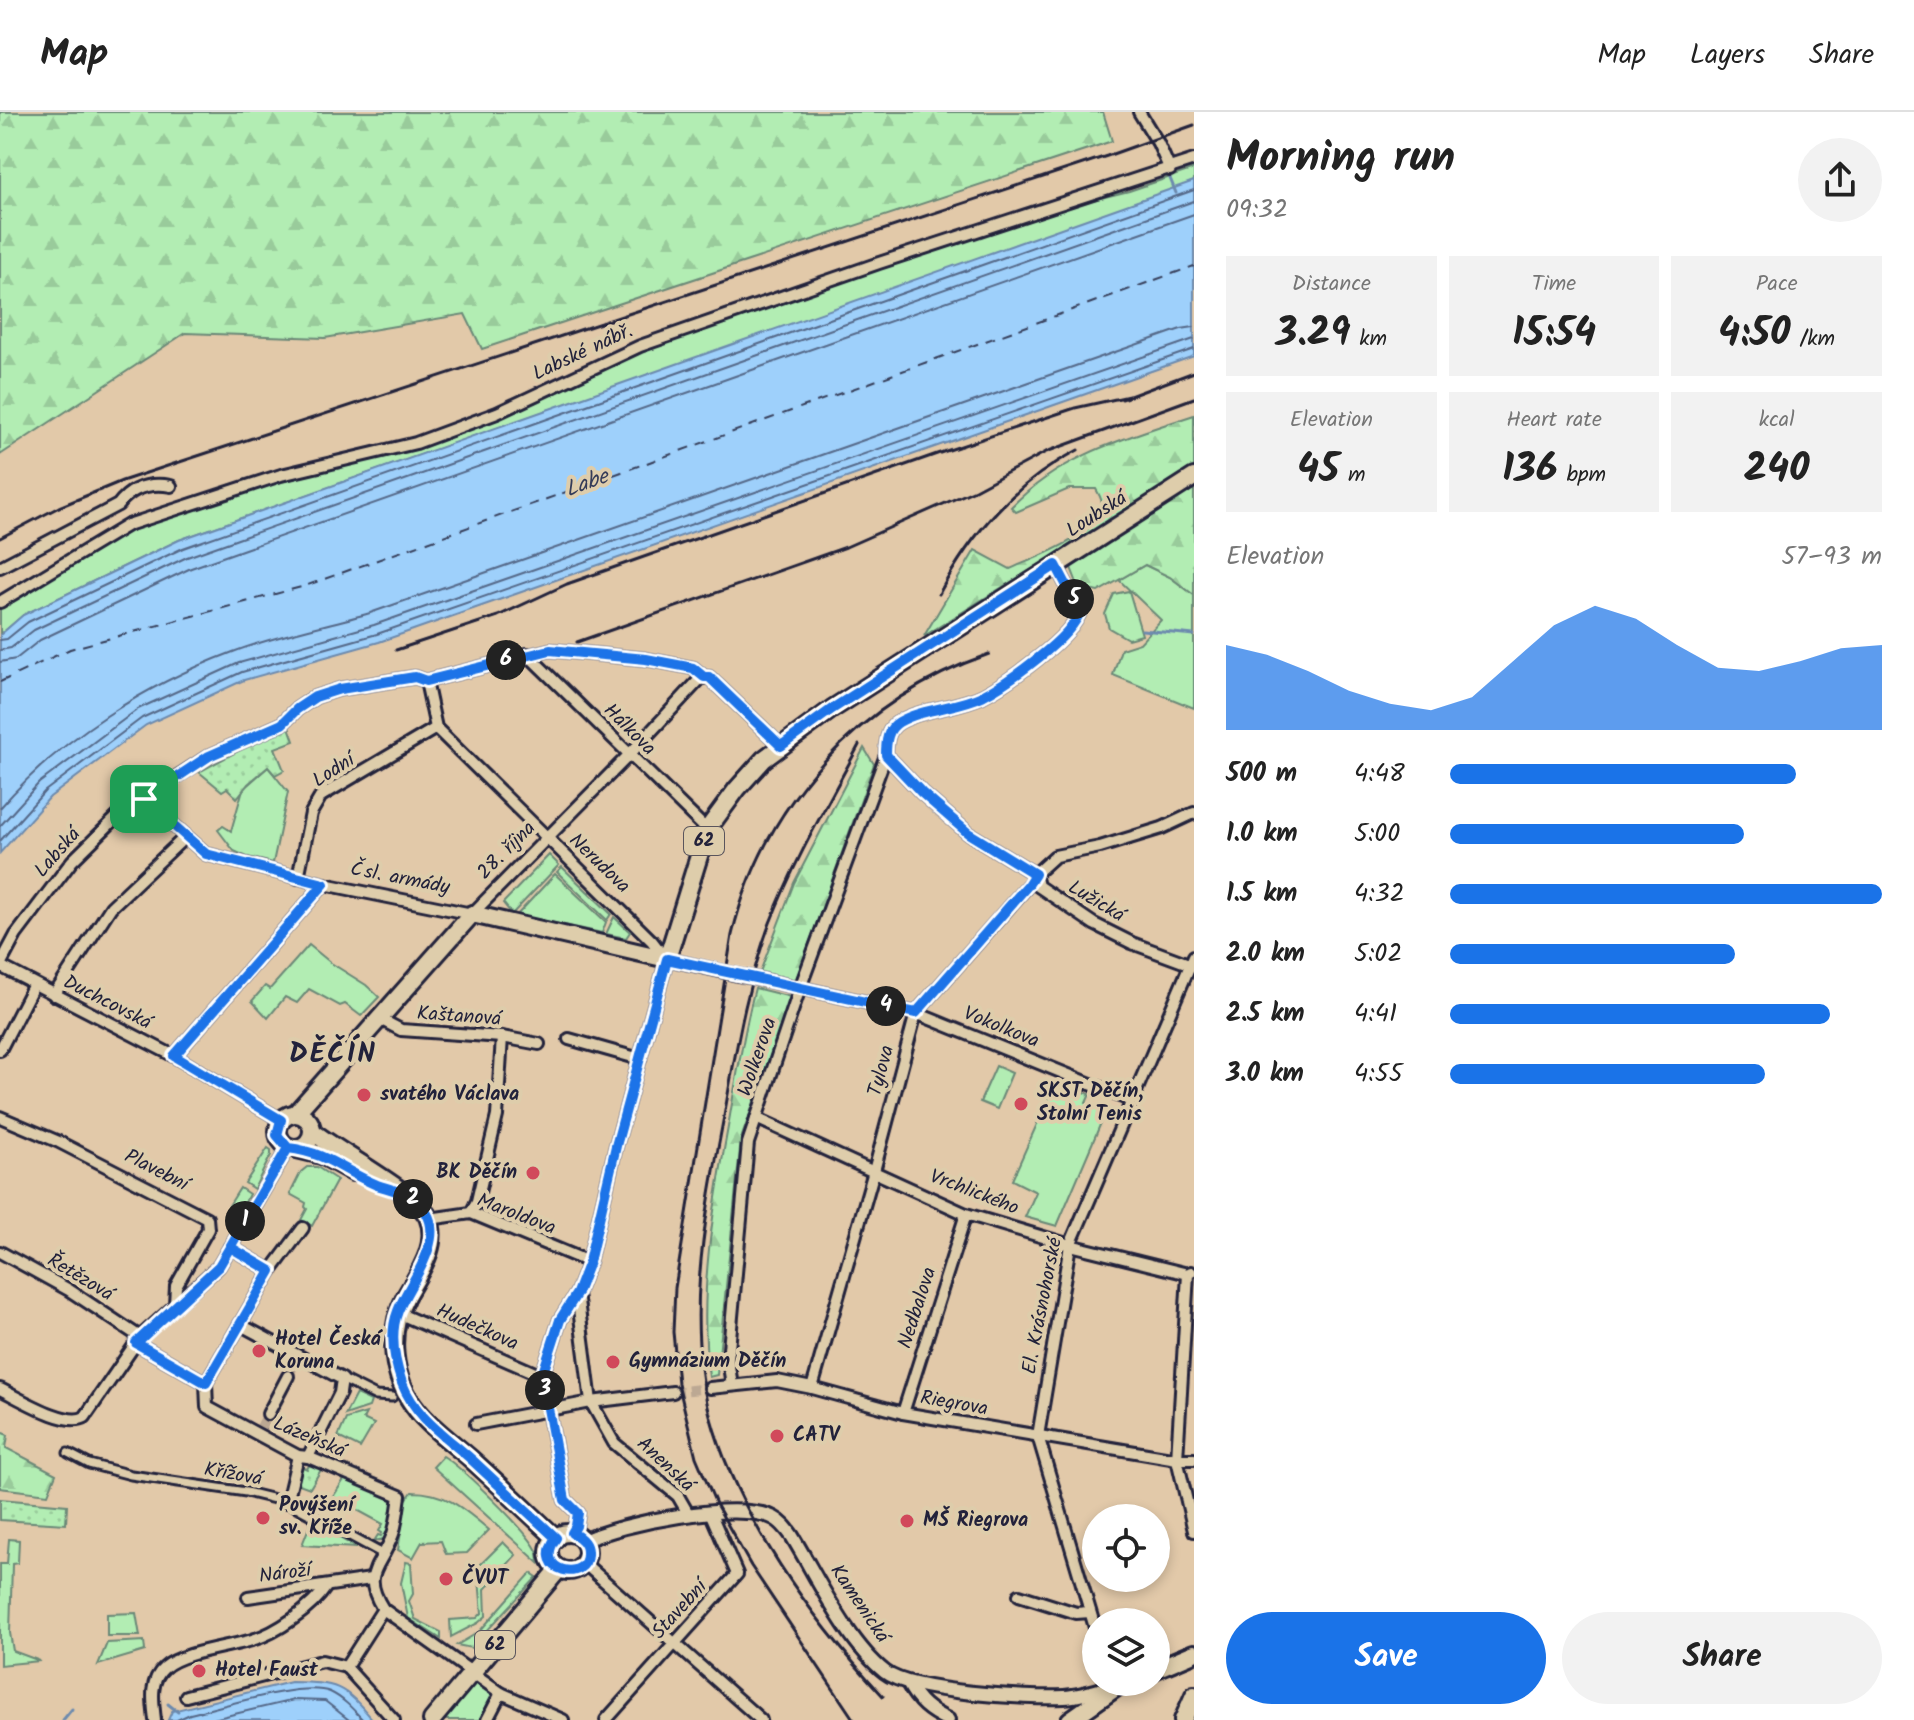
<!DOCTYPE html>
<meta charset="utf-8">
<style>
body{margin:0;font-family:Kalam,sans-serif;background:#f2f2f2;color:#222;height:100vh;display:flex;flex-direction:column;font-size:30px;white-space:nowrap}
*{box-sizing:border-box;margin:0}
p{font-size:26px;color:#767676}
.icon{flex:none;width:44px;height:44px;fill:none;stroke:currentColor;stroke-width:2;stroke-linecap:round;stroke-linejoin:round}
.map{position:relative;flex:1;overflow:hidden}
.side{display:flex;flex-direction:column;background:#fff;width:720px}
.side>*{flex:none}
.fabs{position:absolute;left:1082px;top:1392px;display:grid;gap:16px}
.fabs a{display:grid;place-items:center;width:88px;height:88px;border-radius:50%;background:#fff;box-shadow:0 4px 12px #0003;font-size:40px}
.pin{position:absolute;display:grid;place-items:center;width:68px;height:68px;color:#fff;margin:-34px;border-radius:16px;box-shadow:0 4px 12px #0006}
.km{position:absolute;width:40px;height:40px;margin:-20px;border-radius:50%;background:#222;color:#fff;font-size:22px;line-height:40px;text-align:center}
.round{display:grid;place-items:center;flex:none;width:84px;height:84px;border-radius:42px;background:#f2f2f2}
.head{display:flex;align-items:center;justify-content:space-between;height:136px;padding:0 32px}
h1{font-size:44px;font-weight:800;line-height:60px}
.stats{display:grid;grid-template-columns:repeat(3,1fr);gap:12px;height:136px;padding:8px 32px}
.stats div{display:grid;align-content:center;border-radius:0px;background:#f2f2f2;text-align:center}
.stats b{font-size:40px;font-weight:800}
.stats small{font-size:22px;font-weight:400}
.stats p{font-size:22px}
.chart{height:224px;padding:16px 32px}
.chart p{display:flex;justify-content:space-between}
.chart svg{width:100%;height:144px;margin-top:8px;fill:#1a73e8;opacity:.7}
.button{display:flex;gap:16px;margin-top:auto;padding:16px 32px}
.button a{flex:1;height:92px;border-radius:48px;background:#1a73e8;color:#fff;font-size:32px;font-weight:800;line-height:92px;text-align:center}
.button a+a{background:#f2f2f2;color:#222}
ul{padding:0 32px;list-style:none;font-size:26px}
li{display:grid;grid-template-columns:128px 96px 1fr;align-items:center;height:60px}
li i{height:20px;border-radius:10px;background:#1a73e8}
header{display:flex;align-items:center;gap:48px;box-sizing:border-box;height:112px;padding:0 40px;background:#fff;border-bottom:2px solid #e0e0e0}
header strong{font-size:38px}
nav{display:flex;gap:44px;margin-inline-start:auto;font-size:28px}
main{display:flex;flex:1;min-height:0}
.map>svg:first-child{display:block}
</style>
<header>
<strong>Map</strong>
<nav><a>Map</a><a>Layers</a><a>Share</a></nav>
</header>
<main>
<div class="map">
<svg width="1194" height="1608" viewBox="0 0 1194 1608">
<defs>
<pattern id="forest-firs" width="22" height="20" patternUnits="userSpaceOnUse" patternTransform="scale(2)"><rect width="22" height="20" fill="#b2edb3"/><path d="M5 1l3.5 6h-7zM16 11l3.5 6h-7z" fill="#99cb9b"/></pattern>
<pattern id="garden-dots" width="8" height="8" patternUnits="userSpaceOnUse" patternTransform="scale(2)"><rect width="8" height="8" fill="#b2edb3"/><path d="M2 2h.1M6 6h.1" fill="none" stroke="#99cb9b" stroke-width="1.8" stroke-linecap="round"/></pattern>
</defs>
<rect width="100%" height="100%" fill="#e2c9a9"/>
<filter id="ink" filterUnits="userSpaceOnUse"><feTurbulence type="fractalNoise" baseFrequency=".0125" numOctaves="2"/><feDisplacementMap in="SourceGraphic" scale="16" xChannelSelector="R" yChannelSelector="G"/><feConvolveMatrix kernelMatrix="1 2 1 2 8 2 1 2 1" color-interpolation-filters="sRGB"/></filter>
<g filter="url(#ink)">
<g fill="#b2edb3" stroke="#6a8877" stroke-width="2">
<polygon points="1194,57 1194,69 1179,76 179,428 23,503 0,523 0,493 108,429 135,416 261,375 391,342 508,301 610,252 654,234 790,186 1072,93 1129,79"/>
<polygon points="1145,453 1170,465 1194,483 1194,596 1113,563 1121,537 1140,531 1161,508 1119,468"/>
<polygon points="1129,479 1142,523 1128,527 1109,516 1105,502 1114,482"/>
<polygon points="268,655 288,680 273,751 247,745 234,739 218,718 223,714 231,719 243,677"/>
<polygon points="549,743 559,753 512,802 503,791"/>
<polygon points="562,755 611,802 607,808 557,760"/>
<polygon points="555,762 606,810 602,821 517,803"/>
<polygon points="614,805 630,820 626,826 606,822"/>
<polygon points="309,833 331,851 366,873 379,885 361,904 345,892 340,894 309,877 297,891 285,885 268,906 252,889 265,874 270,877"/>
<polygon points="996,954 1012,961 997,997 980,990"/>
<polygon points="1054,974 1078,983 1081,979 1090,982 1086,991 1106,999 1057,1114 1025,1105 1036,1080 1012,1068"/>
<polygon points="268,1036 271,1038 271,1043 254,1077 245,1071"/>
<polygon points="307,1055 317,1055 337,1068 312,1114 301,1108 307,1097 305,1095 306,1091 290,1082 301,1060"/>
<polygon points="240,1076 249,1082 240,1101 228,1095"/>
<polygon points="356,1282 371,1289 369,1295 345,1303"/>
<polygon points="366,1301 363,1307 374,1312 360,1336 338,1325 346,1307"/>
<path d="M443,1344C461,1355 528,1419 537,1439C539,1443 539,1446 539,1451L433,1355Z"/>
<polygon points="345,1366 392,1385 394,1389 389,1418 384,1427 374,1429 378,1423 381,1424 382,1421 379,1419 383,1412 333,1385"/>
<path d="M412,1380C446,1380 464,1397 489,1418L467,1441L446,1442L441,1429L422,1430L413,1446L398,1438L406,1388Z"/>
<polygon points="311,1410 357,1436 302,1433"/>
<polygon points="9,1427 19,1428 18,1451 12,1452 10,1521 13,1539 40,1549 0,1553 0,1452 7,1452"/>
<polygon points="503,1430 516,1443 485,1477 486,1504 478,1511 451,1525 450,1508 477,1506 482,1501 478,1455"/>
<polygon points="406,1450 411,1451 413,1482 409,1489 415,1507 441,1520 441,1527 408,1506 401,1471"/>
<polygon points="531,1461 537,1465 471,1536 457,1533 479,1520"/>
<polygon points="136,1501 140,1524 107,1524 107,1502"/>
<polygon points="144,1529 145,1539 98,1553 107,1531"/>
<polygon points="475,1570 495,1583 482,1608 441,1608"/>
</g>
<g fill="url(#forest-firs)" stroke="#6a8877" stroke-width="2">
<polygon points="0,0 1103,0 1112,29 482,237 465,202 325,226 185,221 0,343"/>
<path d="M1194,303V356L924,524L975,438L1010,457C1034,446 1099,423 1102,395C1103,388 1099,383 1096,377H1069L1016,400L1011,395C1063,342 1126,326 1194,303Z"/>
<polygon points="1194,375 1194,483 1170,465 1145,453 1098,480 1079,476 1070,453"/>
<polygon points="864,636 874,652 796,868 760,860 794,771"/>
<path d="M755,876L791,885L741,1027L717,1263L709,1265C698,1181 713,1098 728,1015C736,969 743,922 755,876Z"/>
<polygon points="0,1320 8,1323 6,1336 56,1362 48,1382 0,1376"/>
</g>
<g fill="url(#garden-dots)" stroke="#6a8877" stroke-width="2">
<polygon points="289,615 294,629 275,636 284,658 275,663 268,655 248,672 237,686 227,676 222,679 199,660 254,630"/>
<polygon points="310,1352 322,1356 310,1376 296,1371 301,1354 307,1357"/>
<polygon points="0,1387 67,1393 66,1412 0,1408"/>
</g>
<g fill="#9ed0fb" stroke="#6c8aae" stroke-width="2">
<polygon points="1194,69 1194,244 379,530 244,568 146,613 50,685 0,741 0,523 23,503 179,428"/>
<path d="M291,1570C337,1571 343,1572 373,1608H168L172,1599Z"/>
</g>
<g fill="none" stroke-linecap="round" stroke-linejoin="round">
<g stroke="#546888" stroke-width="2">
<polyline points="0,528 7,527 28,510 183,436 1194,78"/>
<polyline points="0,538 11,536 34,518 187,445 1194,89"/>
<polyline points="0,550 16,547 40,528 191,456 1194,102"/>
<path d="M0,696C62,625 145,573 233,540C277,523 325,514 370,501L1181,217L1194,215"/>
<polyline points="0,714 39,671 138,597 239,551 374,513 1194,227"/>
<polyline points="0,729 45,679 142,606 242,560 377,522 1194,237"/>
<path d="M177,1608L190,1602C222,1595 301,1569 330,1580C343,1586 353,1597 363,1608"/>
<polyline points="209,1608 294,1588 325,1589 349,1608"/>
</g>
<g stroke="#6c8aae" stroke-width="3">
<polyline points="1167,59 1176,81"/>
<polyline points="1142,518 1194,523"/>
<polyline points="168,1592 178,1600"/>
<polyline points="63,1608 72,1597"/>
</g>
<polyline stroke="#353c58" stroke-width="2" stroke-dasharray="10 8" stroke-linecap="butt" points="0,570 70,537 305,474 1194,154"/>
<g stroke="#bca893" stroke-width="10" stroke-dasharray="10 5" stroke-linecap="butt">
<polyline points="288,1264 296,1250"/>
<polyline points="673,1280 710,1276"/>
<polyline points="261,1315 268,1302"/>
</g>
<g stroke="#22223b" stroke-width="13">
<g id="pedestrian">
<polyline points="342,1267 376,1284 392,1285"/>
<polyline points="68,1341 89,1352 131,1363 246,1380 287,1390 383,1442"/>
</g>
</g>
<g stroke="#22223b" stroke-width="16">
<g id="minor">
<polyline points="1139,0 1158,31 1170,58"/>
<path d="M0,455L118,393C131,376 149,370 171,374"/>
<polyline points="0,490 128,413 281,363 416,331 497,301 640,234 879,151 1194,48"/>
<polyline points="527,542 707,718"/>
<polyline points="426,569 436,616 652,829 665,846"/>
<polyline points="886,643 922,681 968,721 1035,762 1038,774 1094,812 1132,831 1194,854"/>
<polyline points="144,687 206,742 324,772 472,802 628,644 701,566 709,565 781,634"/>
<polyline points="298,766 311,701 321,684 436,616"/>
<polyline points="667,847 738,863"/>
<polyline points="0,853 16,823 72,749 121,701 209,644 282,612 297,597 315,585 340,577 415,565 426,569 550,538 646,547 693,556 704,565"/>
<polyline points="0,854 174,944 281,1008"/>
<polyline points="764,868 916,901 1130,988"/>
<polyline points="54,883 111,795 185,725"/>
<polyline points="380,907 401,918 502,925 539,932"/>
<polyline points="569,927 640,947"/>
<polyline points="0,938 33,874"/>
<polyline points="174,944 324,772"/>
<polyline points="0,1005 59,1030 207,1106 208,1117 176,1174 175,1193"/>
<polyline points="756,1006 966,1102 1070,1133 1188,1162"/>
<polyline points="471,1101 477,1089 497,1004 502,925"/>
<polyline points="429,1107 471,1101 589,1150"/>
<path d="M303,1116L271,1159L206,1271L207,1295L298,1344L308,1345L400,1384C398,1396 397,1410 393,1422C381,1456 360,1460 383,1497L501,1581L563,1608"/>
<polyline points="230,1135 271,1159"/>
<polyline points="0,1140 69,1178 140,1225"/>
<polyline points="1191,1160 1188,1162 1177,1347 1194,1419"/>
<polyline points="577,1181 591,1290 614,1331 678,1384 689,1403"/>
<polyline points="398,1201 542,1264"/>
<polyline points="241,1213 342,1267 340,1281 308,1345"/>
<polyline points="136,1231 206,1271"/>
<path d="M732,1273L728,1248L748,1031L800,876L886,643C886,630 887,617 899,610C924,596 957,596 982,584C1007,571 1073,525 1080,499L1056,453"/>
<polyline points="710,1276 777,1269 812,1276 903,1301 1177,1347 1194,1347"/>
<polyline points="812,1276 874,1059 916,901 1030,771 1035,762 1055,744 1100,735 1162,716 1194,701"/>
<path d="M0,1277C19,1286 67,1316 85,1305L140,1225L219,1154L288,1036"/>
<polyline points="903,1301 966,1102"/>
<polyline points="268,1302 288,1264"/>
<polyline points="476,1312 591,1290 673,1280"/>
<polyline points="287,1390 298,1344"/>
<polyline points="572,1421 576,1414 578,1401 565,1388 542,1264 560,1208 577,1181 589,1150 616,1034 667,847"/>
<polyline points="584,1451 761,1608"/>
<polyline points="1019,1483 1076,1501 1090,1500"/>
<polyline points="248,1485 371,1467"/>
<polyline points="1096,1519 1038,1324 1070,1133 1194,844"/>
<polyline points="346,1555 394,1608"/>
<polyline points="346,1555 383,1497"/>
<polyline points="186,1584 322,1549 346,1555"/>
<path d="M155,1608C153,1590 149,1569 164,1556C181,1540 230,1535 252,1528C277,1521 312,1496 326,1475"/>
<polyline points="487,1608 501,1581"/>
<polyline points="606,1608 737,1462 710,1400"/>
</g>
</g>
<g stroke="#22223b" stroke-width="18">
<g id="tertiary">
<path d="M584,1429C621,1411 737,1388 774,1406C782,1410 787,1417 792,1424C817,1465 847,1530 885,1560C910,1580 1029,1587 1064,1585C1081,1584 1096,1579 1112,1574"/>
<path d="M908,1571C918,1590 929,1599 948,1608"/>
</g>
</g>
<g stroke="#22223b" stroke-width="22">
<g id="primary">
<circle cx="295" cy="1019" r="17"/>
<polyline points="295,1002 472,802 667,847 707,718 737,677 764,647 832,597 1194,365"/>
<path d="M312,1019C338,1040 416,1081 428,1105C440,1133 419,1161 406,1184C387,1220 391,1266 417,1298C432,1317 453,1331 471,1347C500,1373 528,1400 556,1426"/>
<polyline points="297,1037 322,1043 353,1060"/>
<circle cx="568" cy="1440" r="19"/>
<polyline points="1156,1557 1194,1541"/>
<polyline points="432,1608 559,1457"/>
<polyline points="1070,1608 1124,1570"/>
<polyline points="1183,1608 1194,1583"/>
</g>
</g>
<use href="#pedestrian" stroke="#decdab" stroke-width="7"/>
<use href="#minor" stroke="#decdab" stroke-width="10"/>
<use href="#tertiary" stroke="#decdab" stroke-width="12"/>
<use href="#primary" stroke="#decdab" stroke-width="16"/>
<g stroke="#22223b" stroke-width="3">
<polyline points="1122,287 1194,260"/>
<polyline points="0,426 59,395 122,369 1107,44 1194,13"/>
<path d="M939,482C972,420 1015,371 1078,338"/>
<polyline points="577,530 846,435 975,378 1046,340 1194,286"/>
<polyline points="396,538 498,504 567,472 937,342 1075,296 1129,284"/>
<path d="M859,633C828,691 794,749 770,811C746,874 736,939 724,1004C706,1102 684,1205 710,1303C738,1406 811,1506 883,1584"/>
<path d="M854,1608L751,1454L716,1392L696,1345L678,1271L673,1220L675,1176L732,823C764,690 860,587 989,542"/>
</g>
<g stroke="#22223b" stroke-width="16" stroke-linecap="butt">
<polyline id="minor-bridge" points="738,863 764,868"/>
</g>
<use href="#minor-bridge" stroke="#decdab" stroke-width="10"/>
</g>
</g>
<g fill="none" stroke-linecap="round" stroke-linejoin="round" filter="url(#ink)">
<g stroke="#fff" stroke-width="16">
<path id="route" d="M144,687L206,742L324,772L174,944L281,1008L277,1023L288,1036L219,1154L136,1231L206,1271L271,1159L230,1135L288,1036C329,1041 342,1059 377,1073C389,1077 400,1079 411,1086C458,1115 411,1166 398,1199C389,1222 394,1248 402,1271C415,1305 445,1324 471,1347C499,1373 527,1399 556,1426C531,1460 589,1472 587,1440C587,1430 580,1425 572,1421L576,1414L578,1401L565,1388L542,1264L560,1208L577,1181L589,1150L616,1034L667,847L916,901L1028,773L1035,762L968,721L922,681L886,643C886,630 887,617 899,610C924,596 957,596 982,584C1007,571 1073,525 1080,499L1056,453L832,597L781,634L709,565H704L693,556L646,547L550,538L426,569L415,565L340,577L315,585L297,597L282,612L209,644L144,687"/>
</g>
<use href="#route" stroke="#1a73e8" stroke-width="10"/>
</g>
<g fill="#d1495b" stroke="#decdab" stroke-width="3">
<circle cx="364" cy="983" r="8"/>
<circle cx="1021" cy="992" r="8"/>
<circle cx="533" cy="1061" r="8"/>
<circle cx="259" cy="1239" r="8"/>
<circle cx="613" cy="1250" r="8"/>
<circle cx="777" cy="1324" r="8"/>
<circle cx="263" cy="1406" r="8"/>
<circle cx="907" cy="1409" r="8"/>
<circle cx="446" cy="1467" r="8"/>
<circle cx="199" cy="1559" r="8"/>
</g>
<g text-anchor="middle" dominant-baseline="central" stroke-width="8" stroke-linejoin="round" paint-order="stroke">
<g fill="#decdab" stroke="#5a555d" stroke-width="2">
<rect x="684" y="715" width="40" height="28" rx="6"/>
<rect x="475" y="1519" width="40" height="28" rx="6"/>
</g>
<g font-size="18" font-weight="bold" fill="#22223b">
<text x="704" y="729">62</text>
<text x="495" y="1533">62</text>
</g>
<g font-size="20" fill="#22223b" stroke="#decdab">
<text transform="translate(583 241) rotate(-25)">Labské nábř.</text>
<text transform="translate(1097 403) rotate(-33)">Loubská</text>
<text transform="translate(629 618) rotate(45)">Hálkova</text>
<text transform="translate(334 659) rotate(-33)">Lodní</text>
<text transform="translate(507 739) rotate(-45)">28. října</text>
<text transform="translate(58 741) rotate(-49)">Labská</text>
<text transform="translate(599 752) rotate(44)">Nerudova</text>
<text transform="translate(400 767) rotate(11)">Čsl. armády</text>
<text transform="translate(1096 790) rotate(31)">Lužická</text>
<text transform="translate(107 891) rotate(27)">Duchcovská</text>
<text transform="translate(459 905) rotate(4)">Kaštanová</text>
<text transform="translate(1001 916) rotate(22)">Vokolkova</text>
<text transform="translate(758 945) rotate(-71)">Wolkerova</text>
<text transform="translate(882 959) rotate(-75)">Tylova</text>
<text transform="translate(156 1059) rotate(27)">Plavební</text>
<text transform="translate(974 1081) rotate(21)">Vrchlického</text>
<text transform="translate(516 1103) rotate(21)">Maroldova</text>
<text transform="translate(80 1166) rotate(31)">Řetězová</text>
<text transform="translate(1043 1194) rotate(-79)">El. Krásnohorské</text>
<text transform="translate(918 1196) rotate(-72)">Nedbalova</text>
<text transform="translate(477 1216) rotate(24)">Hudečkova</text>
<text transform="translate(954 1292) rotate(10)">Riegrova</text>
<text transform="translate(309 1326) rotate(23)">Lázeňská</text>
<text transform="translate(665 1353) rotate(43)">Anenská</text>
<text transform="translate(233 1363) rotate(10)">Křížová</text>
<text transform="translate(285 1462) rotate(-7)">Nároží</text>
<text transform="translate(859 1492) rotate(56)">Kamenická</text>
<text transform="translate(680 1498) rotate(-48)">Stavební</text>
</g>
<g font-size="20" font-weight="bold" fill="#22223b" stroke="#decdab" text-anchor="start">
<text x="1037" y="980">SKST Děčín,<tspan x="1037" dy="23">Stolní Tenis</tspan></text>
<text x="380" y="983">svatého Václava</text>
<text x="517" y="1061" text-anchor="end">BK Děčín</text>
<text x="275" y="1228">Hotel Česká<tspan x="275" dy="23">Koruna</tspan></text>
<text x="629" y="1250">Gymnázium Děčín</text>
<text x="793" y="1324">CATV</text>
<text x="279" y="1394">Povýšení<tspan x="279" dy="23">sv. Kříže</tspan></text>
<text x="923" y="1409">MŠ Riegrova</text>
<text x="462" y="1467">ČVUT</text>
<text x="215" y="1559">Hotel Faust</text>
</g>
<g font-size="22" font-style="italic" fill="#353c58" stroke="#decdab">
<text transform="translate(587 372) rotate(-20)">Labe</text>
</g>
<g font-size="28" font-weight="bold" letter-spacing="2" fill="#22223b" stroke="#decdab">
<text x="333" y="942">DĚČÍN</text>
</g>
</g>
</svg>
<div class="fabs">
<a><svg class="icon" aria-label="locate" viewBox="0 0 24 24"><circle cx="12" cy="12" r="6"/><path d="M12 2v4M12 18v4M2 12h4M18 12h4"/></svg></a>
<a><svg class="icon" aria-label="layers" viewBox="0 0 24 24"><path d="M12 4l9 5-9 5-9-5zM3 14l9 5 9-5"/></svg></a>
</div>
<div class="pin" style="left:144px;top:687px;background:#1e9e55"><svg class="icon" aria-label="arrive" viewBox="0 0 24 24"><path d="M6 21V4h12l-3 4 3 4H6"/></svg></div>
<b class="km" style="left:245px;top:1109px">1</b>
<b class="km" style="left:413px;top:1087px">2</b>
<b class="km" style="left:545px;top:1278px">3</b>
<b class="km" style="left:886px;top:894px">4</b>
<b class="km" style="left:1074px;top:487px">5</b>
<b class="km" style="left:506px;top:548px">6</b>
</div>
<section class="side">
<div class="head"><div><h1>Morning run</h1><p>09:32</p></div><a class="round"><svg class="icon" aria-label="share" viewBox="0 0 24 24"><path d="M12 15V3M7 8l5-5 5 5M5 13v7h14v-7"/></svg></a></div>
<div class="stats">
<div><p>Distance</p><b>3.29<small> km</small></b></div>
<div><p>Time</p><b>15:54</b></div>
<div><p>Pace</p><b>4:50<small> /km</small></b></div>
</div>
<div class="stats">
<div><p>Elevation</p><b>45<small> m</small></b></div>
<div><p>Heart rate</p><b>136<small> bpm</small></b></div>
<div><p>kcal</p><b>240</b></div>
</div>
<div class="chart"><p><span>Elevation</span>57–93 m</p>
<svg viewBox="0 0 160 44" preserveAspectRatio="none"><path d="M0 44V18L10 21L20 26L30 32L40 36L50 38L60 34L70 23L80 12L90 6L100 10L110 18L120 25L130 26L140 23L150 19L160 18V44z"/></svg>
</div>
<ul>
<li><b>500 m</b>4:48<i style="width:80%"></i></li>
<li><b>1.0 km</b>5:00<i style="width:68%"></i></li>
<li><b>1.5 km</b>4:32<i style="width:100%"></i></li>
<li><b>2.0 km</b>5:02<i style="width:66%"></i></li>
<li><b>2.5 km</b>4:41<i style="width:88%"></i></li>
<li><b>3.0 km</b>4:55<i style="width:73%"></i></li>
</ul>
<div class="button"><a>Save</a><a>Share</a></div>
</section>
</main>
